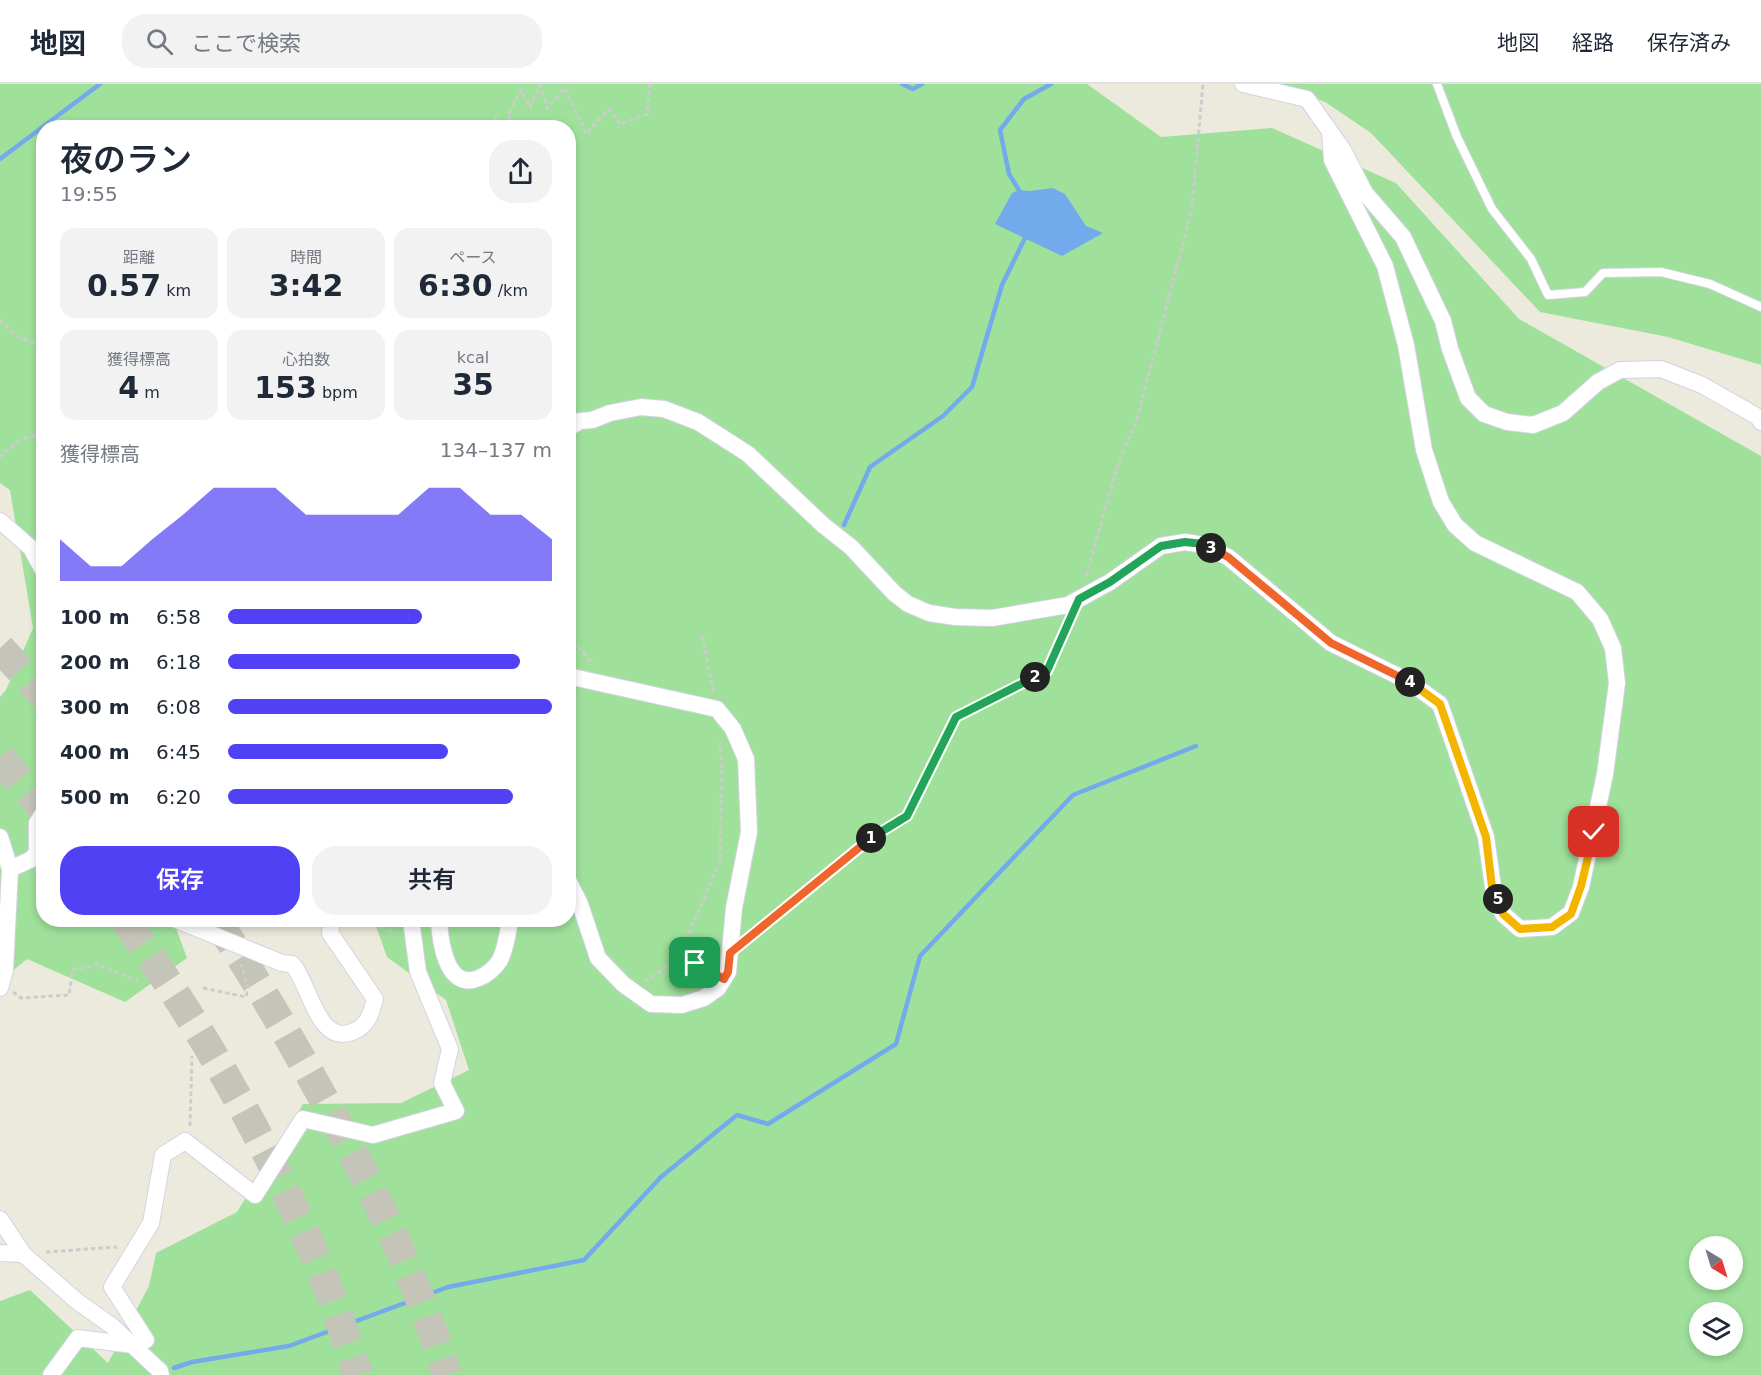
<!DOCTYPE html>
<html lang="ja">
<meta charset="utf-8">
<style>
body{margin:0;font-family:"DejaVu Sans","Noto Sans JP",sans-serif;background:#f2f2f3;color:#1f2937;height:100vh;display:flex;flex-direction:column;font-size:22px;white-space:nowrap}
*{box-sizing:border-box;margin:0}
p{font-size:20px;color:#747a83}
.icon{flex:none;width:33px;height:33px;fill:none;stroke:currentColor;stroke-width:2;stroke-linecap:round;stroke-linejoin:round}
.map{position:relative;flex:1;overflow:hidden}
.panel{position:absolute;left:36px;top:36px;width:540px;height:807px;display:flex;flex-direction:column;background:#fff;border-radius:24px;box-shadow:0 3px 9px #0003}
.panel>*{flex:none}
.needle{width:39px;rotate:142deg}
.buttons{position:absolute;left:1689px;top:1152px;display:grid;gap:12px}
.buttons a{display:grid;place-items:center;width:54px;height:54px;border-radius:50%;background:#fff;box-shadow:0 3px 9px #0003;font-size:30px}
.pin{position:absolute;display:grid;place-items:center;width:51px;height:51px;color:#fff;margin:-26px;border-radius:12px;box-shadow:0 3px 9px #0006}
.km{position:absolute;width:30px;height:30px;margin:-15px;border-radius:50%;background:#222;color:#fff;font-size:16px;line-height:30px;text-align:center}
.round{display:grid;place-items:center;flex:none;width:63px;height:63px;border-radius:24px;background:#f2f2f3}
.headline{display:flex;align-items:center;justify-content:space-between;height:102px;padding:0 24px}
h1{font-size:33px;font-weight:600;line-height:45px}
.figures{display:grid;grid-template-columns:repeat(3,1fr);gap:9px;height:102px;padding:6px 24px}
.figures div{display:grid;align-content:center;border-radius:15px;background:#f2f2f3;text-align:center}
.figures b{font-size:30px;font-weight:600}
.figures small{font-size:16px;font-weight:400}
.figures p{font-size:16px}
.chart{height:168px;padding:12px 24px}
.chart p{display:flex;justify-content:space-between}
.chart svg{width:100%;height:108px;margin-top:6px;fill:#5141f5;opacity:.7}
.action{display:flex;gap:12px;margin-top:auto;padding:12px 24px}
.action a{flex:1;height:69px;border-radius:24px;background:#5141f5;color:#fff;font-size:24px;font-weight:600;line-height:69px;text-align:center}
.action a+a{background:#f2f2f3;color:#1f2937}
ul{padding:0 24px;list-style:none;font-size:20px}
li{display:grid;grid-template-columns:96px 72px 1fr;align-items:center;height:45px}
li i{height:15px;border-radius:8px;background:#5141f5}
header{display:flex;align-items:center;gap:36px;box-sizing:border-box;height:84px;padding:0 30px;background:#fff;border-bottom:2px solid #e0e1e3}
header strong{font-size:28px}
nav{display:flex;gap:33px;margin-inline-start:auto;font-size:21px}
.search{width:420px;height:54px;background:#f2f2f3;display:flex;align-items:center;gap:15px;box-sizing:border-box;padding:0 21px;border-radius:24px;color:#747a83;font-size:22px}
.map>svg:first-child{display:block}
</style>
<header>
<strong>地図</strong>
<div class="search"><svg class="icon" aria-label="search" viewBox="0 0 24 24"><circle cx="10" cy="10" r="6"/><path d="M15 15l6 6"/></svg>ここで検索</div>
<nav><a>地図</a><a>経路</a><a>保存済み</a></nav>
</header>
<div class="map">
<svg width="1761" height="1291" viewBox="0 0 1761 1291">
<rect width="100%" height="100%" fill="#eceadd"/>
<g fill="#9fe19b" fill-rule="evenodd">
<path d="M0,0H1087L1161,53L1272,44L1396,99L1519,235L1761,372V1291H0V1217L30,1206L108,1279L149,1202L156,1169L237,1128L303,1020L401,1019L469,986L446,916L387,873L374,836H568V44H44V836H173L187,874L125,918L27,875L0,897V613L6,606L33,544L10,406L0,399ZM1700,1162H1732V1196H1700ZM1700,1228H1732V1262H1700Z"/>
<polygon points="1275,0 1761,0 1761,281 1668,253 1540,228 1371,49 1325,18"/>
</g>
<polygon fill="#72aaeb" points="1053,104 1065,110 1086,142 1103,149 1062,172 995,140 1012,109 1019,106 1030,107"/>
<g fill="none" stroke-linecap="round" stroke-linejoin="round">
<g stroke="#72aaeb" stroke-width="4.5">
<polyline points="902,0 913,5 922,0"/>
<polyline points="0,75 100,0"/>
<polyline points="1019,111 1019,106 1009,90 1000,46 1024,15 1051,0"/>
<polyline points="844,441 870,383 943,332 972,303 1002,201 1025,154 1024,149"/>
<polyline points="174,1284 192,1278 289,1262 448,1203 584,1176 661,1093 737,1031 768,1040 896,960 920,872 1073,711 1196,662"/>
</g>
<g stroke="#c5c4b9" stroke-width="30" stroke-dasharray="30 15" stroke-linecap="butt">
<polyline points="0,564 44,612"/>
<polyline points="0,673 44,726"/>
<path d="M125,836C206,949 279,1079 330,1209C340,1236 349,1264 358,1291"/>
<path d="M216,836C248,882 276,931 304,980C361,1079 413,1182 447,1291"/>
</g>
<g stroke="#d3d2e3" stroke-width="10">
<polyline id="service" points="1437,0 1457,53 1492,125 1531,175 1548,211 1585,208 1603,189 1661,188 1710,200 1761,223"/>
</g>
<g stroke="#d3d2e3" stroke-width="18">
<g id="minor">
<polyline points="1243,0 1307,15 1343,66 1365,109 1403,153 1443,237 1450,265 1468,314 1484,330 1507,338 1533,341 1563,329 1598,298 1620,286 1661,285 1702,301 1758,333 1761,338"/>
<polyline points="568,344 580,337 592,336 610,329 641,323 664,325 698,338 748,370 823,441 851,463 894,509 908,520 929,529 955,533 992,534 1068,521 1110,498 1161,462 1185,458 1203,461 1228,473 1331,559 1408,597 1440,620 1486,753 1493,803 1503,830 1520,845 1552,843 1571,829 1581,803 1605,690 1617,599 1613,564 1600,535 1577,508 1475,459 1455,441 1441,418 1424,366 1406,261 1385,182 1332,76 1330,47"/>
<polyline points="0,437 31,464 44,488"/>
<polyline points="568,592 717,625 733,645 746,675 749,748 734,824 728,888 718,904 704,914 682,921 651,920 623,900 598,874 580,820 568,796"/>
<polyline points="0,753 10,785 5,886 0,904"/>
<polyline points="10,785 32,775 37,768 37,739 44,728"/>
<path d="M177,836L282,879L292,880C309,897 317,962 352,948C368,942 371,930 375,915L330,849L332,836"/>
<path d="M439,836C440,856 446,908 479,894C487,891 496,883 500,876C506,864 508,849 510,836"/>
<polyline points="0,1135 23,1170 78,1218 112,1242 160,1287 161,1291"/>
<polyline points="0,1169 23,1170"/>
<polyline points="51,1291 78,1254 133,1261 146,1256 112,1203 151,1139 163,1071 185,1057 255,1111 303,1035 373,1051 456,1027 442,999 450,965 418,888 411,836"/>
</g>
</g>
<g stroke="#ccc" stroke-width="3" stroke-dasharray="4.5 3" stroke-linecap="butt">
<polyline points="540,0 547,24 565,4 586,50 609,25 620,40 647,30 650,0"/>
<polyline points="493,44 496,33 504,44"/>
<polyline points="509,44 509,29 521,6 530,23 540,0"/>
<polyline points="0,236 19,253 44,263"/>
<polyline points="0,373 21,355 44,349"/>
<polyline points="1086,492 1119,377 1136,339 1192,124 1203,0"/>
<polyline points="568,551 593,580"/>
<polyline points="702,552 714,609"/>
<polyline points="367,836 396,850"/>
<polyline points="748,854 862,760 907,732 956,633 1047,587 1069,538"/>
<polyline points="679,874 711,888"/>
<polyline points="645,898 678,874 720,777 722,683 720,657"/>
<polyline points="203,904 246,913 248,903 241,880"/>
<polyline points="13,908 21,914 69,911 73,886 97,880 138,897"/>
<polyline points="190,1042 192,972"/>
<polyline points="46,1168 117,1163"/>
</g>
<use href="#service" stroke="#fff" stroke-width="8"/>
<use href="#minor" stroke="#fff" stroke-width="16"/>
</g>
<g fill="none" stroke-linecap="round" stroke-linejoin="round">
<g stroke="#fff" stroke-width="12">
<polyline id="split-1" points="695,879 724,895 728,888 730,869 871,754"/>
</g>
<g stroke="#fff" stroke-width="12">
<polyline id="split-2" points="871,754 907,732 956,633 1035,593"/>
</g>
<g stroke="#fff" stroke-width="12">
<polyline id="split-3" points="1035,593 1047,587 1079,515 1110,498 1161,462 1185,458 1203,460 1211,464"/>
</g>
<g stroke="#fff" stroke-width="12">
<polyline id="split-4" points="1211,464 1228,473 1331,559 1410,598"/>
</g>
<g stroke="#fff" stroke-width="12">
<polyline id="split-5" points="1410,598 1440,620 1486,753 1492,803 1498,815"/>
</g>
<g stroke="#fff" stroke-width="12">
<polyline id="split-6" points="1498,815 1503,830 1520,845 1552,843 1571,830 1581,802 1594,748"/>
</g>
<use href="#split-1" stroke="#f0652b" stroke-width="8"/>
<use href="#split-2" stroke="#22a559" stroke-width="8"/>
<use href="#split-3" stroke="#22a559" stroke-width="8"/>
<use href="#split-4" stroke="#f0652b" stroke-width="8"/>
<use href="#split-5" stroke="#f5b400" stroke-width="8"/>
<use href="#split-6" stroke="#f5b400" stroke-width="8"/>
</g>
</svg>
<div class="buttons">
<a><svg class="needle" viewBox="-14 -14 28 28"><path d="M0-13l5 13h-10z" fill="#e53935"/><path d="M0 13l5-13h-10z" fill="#747a83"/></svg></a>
<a><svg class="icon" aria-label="layers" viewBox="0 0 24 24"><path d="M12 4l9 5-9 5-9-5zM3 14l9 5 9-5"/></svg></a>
</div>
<div class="pin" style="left:695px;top:879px;background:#1e9e55"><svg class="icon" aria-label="arrive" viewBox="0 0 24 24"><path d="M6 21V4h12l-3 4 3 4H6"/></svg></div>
<div class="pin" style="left:1594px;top:748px;background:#d93025"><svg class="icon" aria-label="check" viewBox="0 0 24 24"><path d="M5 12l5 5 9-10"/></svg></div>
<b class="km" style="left:871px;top:754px">1</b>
<b class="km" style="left:1035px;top:593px">2</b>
<b class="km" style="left:1211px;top:464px">3</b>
<b class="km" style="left:1410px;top:598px">4</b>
<b class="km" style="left:1498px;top:815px">5</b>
<section class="panel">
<div class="headline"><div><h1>夜のラン</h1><p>19:55</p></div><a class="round"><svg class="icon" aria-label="share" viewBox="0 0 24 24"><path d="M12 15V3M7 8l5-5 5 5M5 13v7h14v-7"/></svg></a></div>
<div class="figures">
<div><p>距離</p><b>0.57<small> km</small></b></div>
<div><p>時間</p><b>3:42</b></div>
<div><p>ペース</p><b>6:30<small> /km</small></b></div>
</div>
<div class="figures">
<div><p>獲得標高</p><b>4<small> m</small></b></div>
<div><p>心拍数</p><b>153<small> bpm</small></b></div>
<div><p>kcal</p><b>35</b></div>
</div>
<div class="chart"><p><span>獲得標高</span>134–137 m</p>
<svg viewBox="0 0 160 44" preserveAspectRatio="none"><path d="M0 44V27L10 38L20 38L30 27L40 17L50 6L60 6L70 6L80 17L90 17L100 17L110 17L120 6L130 6L140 17L150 17L160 27V44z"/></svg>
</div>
<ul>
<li><b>100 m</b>6:58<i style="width:60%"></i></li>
<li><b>200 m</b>6:18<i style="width:90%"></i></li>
<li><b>300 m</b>6:08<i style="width:100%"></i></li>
<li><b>400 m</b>6:45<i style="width:68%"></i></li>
<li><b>500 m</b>6:20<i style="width:88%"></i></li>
</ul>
<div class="action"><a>保存</a><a>共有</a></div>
</section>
</div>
